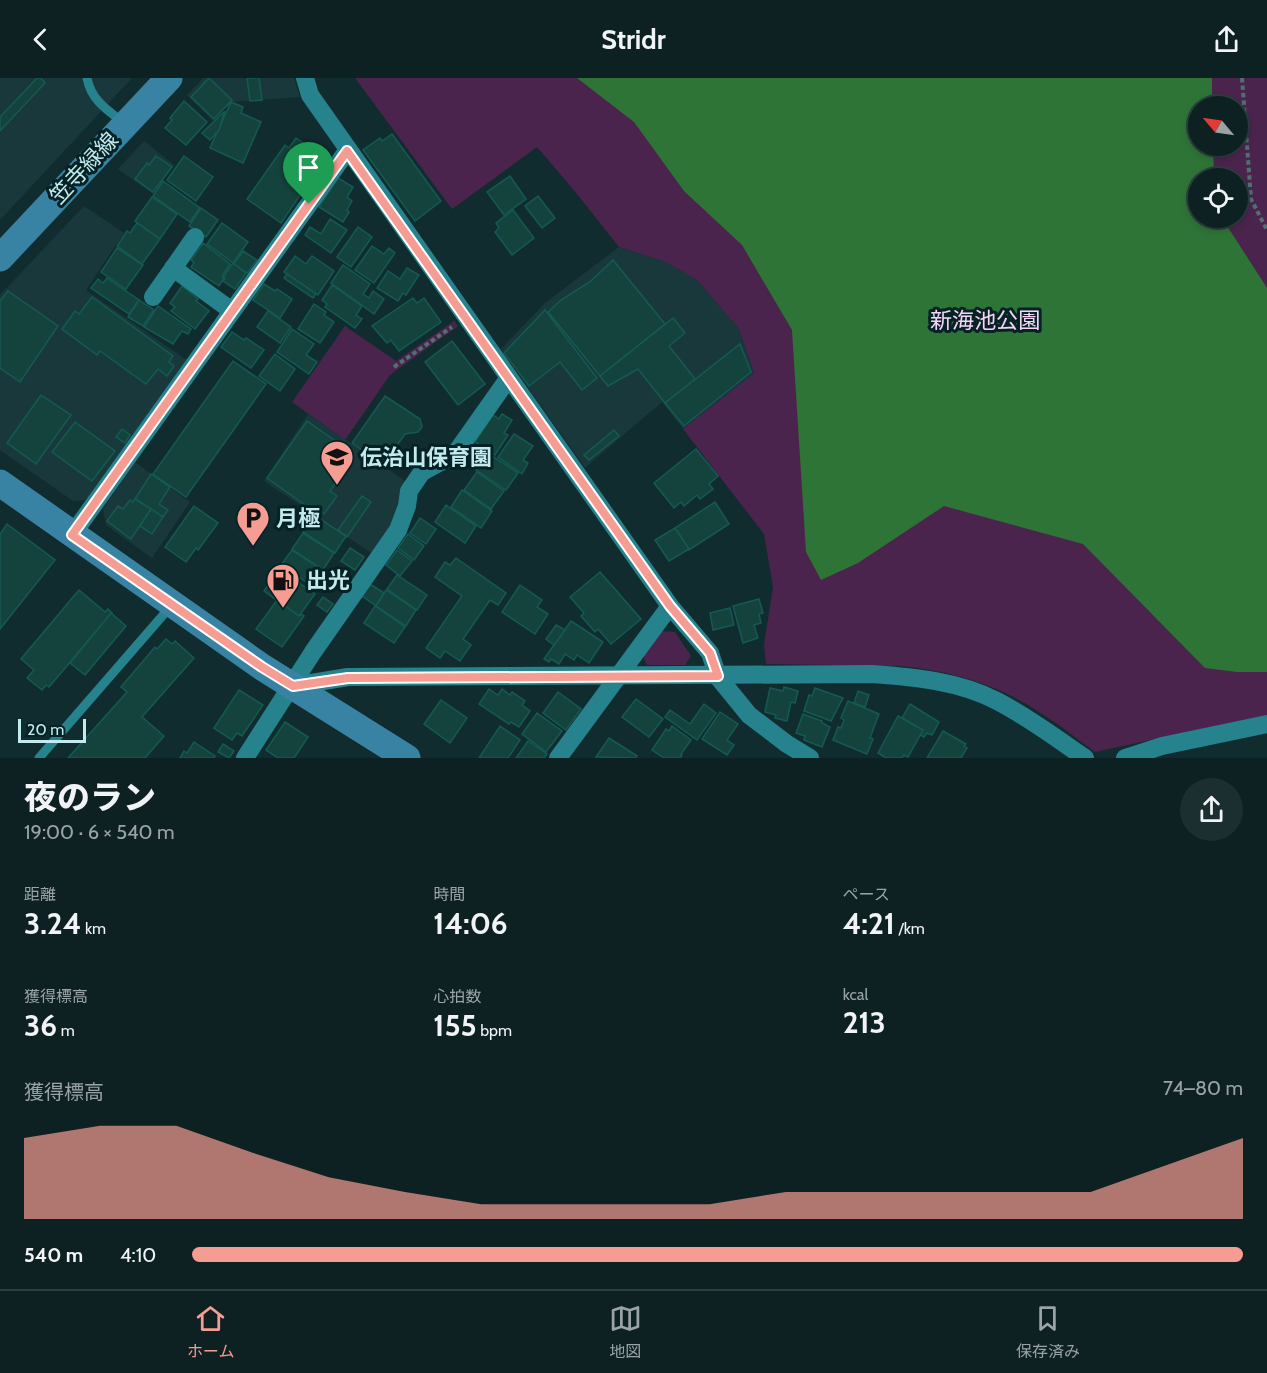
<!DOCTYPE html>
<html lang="ja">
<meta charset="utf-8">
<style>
body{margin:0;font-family:Cabin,"Noto Sans JP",sans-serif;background:#1b2e30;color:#f1f3f6;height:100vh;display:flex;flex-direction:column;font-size:22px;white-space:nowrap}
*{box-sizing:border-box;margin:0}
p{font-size:20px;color:#9aa3a6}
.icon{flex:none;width:33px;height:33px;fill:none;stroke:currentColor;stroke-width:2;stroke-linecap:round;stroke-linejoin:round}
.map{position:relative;height:680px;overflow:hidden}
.drawer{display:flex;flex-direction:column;background:#0d2123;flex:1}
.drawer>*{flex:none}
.needle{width:39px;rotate:299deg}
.tools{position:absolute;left:1188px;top:18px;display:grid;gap:12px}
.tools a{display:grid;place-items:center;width:60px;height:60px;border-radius:50%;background:#0d2123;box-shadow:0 3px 9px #0003,0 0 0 2px #2d3e41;font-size:30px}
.scale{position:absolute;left:18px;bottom:15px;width:68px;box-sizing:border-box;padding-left:6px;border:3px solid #c2eaef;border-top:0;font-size:16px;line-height:21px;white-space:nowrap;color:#c2eaef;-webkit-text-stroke:4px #062225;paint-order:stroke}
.pin{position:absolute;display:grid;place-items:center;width:51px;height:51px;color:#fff;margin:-62px -26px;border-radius:50% 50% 50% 0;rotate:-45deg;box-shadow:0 0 6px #0007}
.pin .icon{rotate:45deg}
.round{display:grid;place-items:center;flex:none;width:63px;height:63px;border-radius:32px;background:#1b2e30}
.summary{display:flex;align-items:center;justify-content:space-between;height:102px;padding:0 24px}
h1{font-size:33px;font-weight:800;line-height:45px}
.figures{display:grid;grid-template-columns:repeat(3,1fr);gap:9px;height:102px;padding:6px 24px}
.figures div{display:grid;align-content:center}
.figures b{font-size:30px;font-weight:800}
.figures small{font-size:16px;font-weight:400}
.figures p{font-size:16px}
.chart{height:168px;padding:12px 24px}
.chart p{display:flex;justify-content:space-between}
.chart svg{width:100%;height:108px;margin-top:6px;fill:#f59c93;opacity:.7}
ul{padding:0 24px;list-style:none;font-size:20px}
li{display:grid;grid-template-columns:96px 72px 1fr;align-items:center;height:45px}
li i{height:15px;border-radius:8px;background:#f59c93}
header{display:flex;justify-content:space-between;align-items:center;height:78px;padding:0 24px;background:#0d2123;font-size:27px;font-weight:800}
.menu{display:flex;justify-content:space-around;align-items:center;height:84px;border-top:2px solid #2d3e41;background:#0d2123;font-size:16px;color:#9aa3a6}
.menu a{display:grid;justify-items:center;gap:3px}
.menu .current{color:#f59c93}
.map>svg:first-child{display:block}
</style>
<header><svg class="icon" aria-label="back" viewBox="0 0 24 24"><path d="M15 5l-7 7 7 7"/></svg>Stridr<svg class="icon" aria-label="share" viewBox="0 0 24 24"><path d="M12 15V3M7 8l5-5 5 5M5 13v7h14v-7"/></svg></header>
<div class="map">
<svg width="1267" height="680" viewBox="0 0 1267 680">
<rect width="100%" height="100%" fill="#112c2f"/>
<g fill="#18383c">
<polygon points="0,0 132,0 0,142"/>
<polygon points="203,0 294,0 300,19 232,24 213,43 187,17"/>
<polygon points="144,63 174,87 153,116 118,91"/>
<polygon points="84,128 124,155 86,212 188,283 88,422 73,423 0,372 0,217"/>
<polygon points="619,169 666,184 698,203 739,251 754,295 683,351 662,324 585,390 501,271 545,225"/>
<polygon points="308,336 405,403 392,449 373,476 264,403"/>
<polygon points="135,384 190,424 152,480 106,447 103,431"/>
</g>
<g fill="#4a244c" fill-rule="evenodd">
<path d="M355,0H1267V637L1095,674C1077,661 1059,646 1039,634C998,606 950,593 901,588L766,586L764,567L773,509L764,456L683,351L754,295L739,251L698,203L666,184L619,169L573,111L537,69L452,131ZM1198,28H1238V68H1198ZM1198,100H1238V140H1198Z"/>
<polygon points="454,243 458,248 390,297 345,362 292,324 345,248 396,283"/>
<polygon points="661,553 675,554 691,578 685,587 647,587 643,578"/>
</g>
<polygon fill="#2f7437" points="577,0 1212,0 1212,28 1198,28 1198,68 1213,68 1214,100 1198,100 1198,140 1222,140 1267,210 1267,594 1237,594 1205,590 1083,466 944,428 858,485 821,502 806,474 792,252 742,167 684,113 634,44"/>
<g fill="#14433e" stroke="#145a53" stroke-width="1.5">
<polygon points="37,0 41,0 45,5 0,53 0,39"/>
<polygon points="209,0 232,22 214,41 191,19"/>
<polygon points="247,0 259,0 262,22 250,23"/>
<polygon points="184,23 207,44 186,67 165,50 172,42 170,40"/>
<polygon points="231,24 243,29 241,35 261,44 243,85 210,70"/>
<polygon points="225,33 219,52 210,62 202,55"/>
<polygon points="392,56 441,123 415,143 363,72 380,60 382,63"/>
<polygon points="296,60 315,73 312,76 323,84 281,145 247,121 285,67 289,70"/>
<polygon points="156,78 172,89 153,114 135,101 147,85 149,87"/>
<polygon points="184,78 213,99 196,123 167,102"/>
<polygon points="510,98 526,121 504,137 487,114"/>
<polygon points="338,100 353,109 347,119 352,123 347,132 349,134 343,144 319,129"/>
<polygon points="163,103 200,130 190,144 153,118"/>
<polygon points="538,118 555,140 542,150 525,128"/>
<polygon points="152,119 177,136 160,161 135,143"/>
<polygon points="201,130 218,142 206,159 189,148"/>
<polygon points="513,132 534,160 512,177 495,154 499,150 496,145"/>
<polygon points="330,141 347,152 331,175 305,157 310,149 321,156"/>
<polygon points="137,145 160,161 142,186 117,168 127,153 130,155"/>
<polygon points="222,145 248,164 233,185 207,166"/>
<polygon points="358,149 372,159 351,189 337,179"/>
<polygon points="203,165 230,186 222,198 224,200 219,208 191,189 194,185 191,182"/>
<polygon points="372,168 384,176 389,170 395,175 374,205 355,192"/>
<polygon points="117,170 143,187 126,211 101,194"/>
<polygon points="243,173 257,182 247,195 234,186"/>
<polygon points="295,178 306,186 312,178 334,193 318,217 284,194"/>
<polygon points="613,182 665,246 600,298 548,234 561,222 591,203"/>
<polygon points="233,185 246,195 235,211 223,203 225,200 223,199"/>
<polygon points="343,187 370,206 363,216 369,220 373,213 384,221 374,236 331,205"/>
<polygon points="407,190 419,197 406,217 403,215 398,223 377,210 388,193 400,201"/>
<polygon points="287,196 316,216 313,220 284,200"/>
<polygon points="107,200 139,222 129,236 91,210 98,201 103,205"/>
<polygon points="264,206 275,213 277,211 292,221 280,240 253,222"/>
<polygon points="332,207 362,228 356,237 362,241 355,250 325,229 327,226 322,222"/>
<polygon points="182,208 198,221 196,223 209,233 195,251 171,233 175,229 170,225"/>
<polygon points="8,213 58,248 20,304 0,290 0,223"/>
<polygon points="92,219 173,278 169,284 174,288 167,298 158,291 146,306 100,273 97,277 62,251 75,233 79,236"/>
<polygon points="413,220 417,225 424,220 441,244 399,273 391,262 387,265 372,248"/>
<polygon points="139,222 154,232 143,248 128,239"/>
<polygon points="314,226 326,234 324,237 334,244 320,265 298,251"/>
<polygon points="158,228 191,251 188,256 182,253 173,266 144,249"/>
<polygon points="545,232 597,300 582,312 560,284 529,308 504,275"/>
<polygon points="268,233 291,249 280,265 257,249"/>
<polygon points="673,240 685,255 669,268 695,301 665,325 638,291 608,308 600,298"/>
<polygon points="292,251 314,266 306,277 317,284 309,296 277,274"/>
<polygon points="232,254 244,262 246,260 264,272 251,290 221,269"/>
<polygon points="452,263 485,306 458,327 425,284"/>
<polygon points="740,266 751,294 684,348 665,325"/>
<polygon points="275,276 295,291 280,313 259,298"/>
<polygon points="233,283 266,306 186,419 153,396"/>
<polygon points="41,317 71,337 36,386 7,365"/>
<polygon points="385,318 420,341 422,349 418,354 405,356 383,387 352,365"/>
<polygon points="502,336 512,342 504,355 508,357 495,377 475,364 493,337 499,341"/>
<polygon points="307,343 351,374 334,399 338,402 330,413 337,418 324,436 314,429 312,432 267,400"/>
<polygon points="75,344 115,373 92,403 52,374"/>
<polygon points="122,351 130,357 125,365 116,359"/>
<polygon points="614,352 619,358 589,382 584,377"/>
<polygon points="514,356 533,368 523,382 528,385 522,396 498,379"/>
<polygon points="696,371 718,398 709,406 713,411 700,421 697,417 684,428 681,424 674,430 654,405"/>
<polygon points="488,375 518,395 506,412 476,392"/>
<polygon points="477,394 504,413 491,431 464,412"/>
<polygon points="151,396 170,409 159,426 168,432 163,439 135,421"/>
<polygon points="462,412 492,433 481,450 451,429"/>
<polygon points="362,418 371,424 347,459 338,452"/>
<polygon points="135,421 151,431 131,461 107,443 118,428 123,431 130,422 133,424"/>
<polygon points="715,424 729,446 689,472 675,450"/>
<polygon points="446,427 476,448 465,465 435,444"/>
<polygon points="194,428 218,445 198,472 196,470 186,484 165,469"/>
<polygon points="151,431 163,439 152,456 140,448"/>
<polygon points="314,437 346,458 335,475 303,454"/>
<polygon points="420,440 436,451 426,466 410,455"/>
<polygon points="7,446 55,482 0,551 0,456"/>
<polygon points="675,450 689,471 669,483 655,462"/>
<polygon points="303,455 334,475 323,492 292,471"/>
<polygon points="408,456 424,468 414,482 398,470"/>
<polygon points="350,470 364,479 355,492 341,483"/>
<polygon points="292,472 323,492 312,508 281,487"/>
<polygon points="397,472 412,483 400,498 386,487"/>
<polygon points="456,480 506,515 498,527 490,522 463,561 471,567 460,583 445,573 440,580 426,570 462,518 435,499 445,484 450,487"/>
<polygon points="279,491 315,516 299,538 264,513"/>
<polygon points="600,494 641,541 611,566 598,551 595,554 581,538 584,535 570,519"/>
<polygon points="397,497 427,517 417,532 387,511"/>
<polygon points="370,506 384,515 376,528 362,518"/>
<polygon points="520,507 542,522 537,529 548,536 535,556 502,534"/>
<polygon points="79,512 105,534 108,531 112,535 49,609 46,607 42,612 27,600 34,592 21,581"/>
<polygon points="386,512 416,532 406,548 376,528"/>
<polygon points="323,519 333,526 327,534 317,527"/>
<polygon points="759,521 763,535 759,536 761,545 754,547 758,560 743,565 733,528"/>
<polygon points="277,522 299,538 301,536 304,538 282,569 256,551"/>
<polygon points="375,528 405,549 394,565 364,545"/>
<polygon points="730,530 734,547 713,552 710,535"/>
<polygon points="111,535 126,548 85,597 70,585"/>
<polygon points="571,543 603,564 589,585 577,577 574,582 565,576 559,586 551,581 549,584 544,581"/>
<polygon points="556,547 565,552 554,567 546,561"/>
<polygon points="166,561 172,566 175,563 194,580 142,639 164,658 145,680 68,680 127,614 121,609 155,569 157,571"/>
<polygon points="784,609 798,613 795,625 791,624 787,643 775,640 776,637 765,634 770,610 783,613"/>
<polygon points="815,610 843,620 831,643 804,633 809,617 812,618"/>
<polygon points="489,611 498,617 502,611 510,617 512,614 525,623 522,627 530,633 519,649 511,644 509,646 479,626"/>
<polygon points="239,612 263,627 242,658 237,655 232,662 214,650"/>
<polygon points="858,613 869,617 865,629 854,625"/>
<polygon points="558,614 581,631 566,652 543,635"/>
<polygon points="636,621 663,641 649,659 622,639"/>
<polygon points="441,622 467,640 450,665 424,646"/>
<polygon points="848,623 879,636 870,660 873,661 867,676 833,662 838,649 841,650 844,642 841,640"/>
<polygon points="704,626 716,635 697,662 665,639 670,632 690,646"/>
<polygon points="910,626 939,644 932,657 927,655 924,659 920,657 923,652 902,640"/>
<polygon points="720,634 738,646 727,662 734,667 727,677 702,661"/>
<polygon points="537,635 562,653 546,674 522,656"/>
<polygon points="803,636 822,643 822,645 830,649 822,669 804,662 805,658 796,655"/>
<polygon points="898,638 923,652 908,679 904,677 902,680 886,680 878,675"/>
<polygon points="285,644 308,659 294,680 278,680 266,672"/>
<polygon points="500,648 520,662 508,680 479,680"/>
<polygon points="672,648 691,662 681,676 682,677 680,680 664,680 652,672 666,651 669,653"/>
<polygon points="943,653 966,666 964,668 967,670 961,680 927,680"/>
<polygon points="609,660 637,678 635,680 596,679"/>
<polygon points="528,663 547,676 544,680 516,680"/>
<polygon points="194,664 215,678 214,680 180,680 184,673 187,675"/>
<polygon points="223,666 234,673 229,680 218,674"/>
</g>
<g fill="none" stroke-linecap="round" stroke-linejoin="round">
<g stroke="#517074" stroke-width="4" stroke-dasharray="4.5 3" stroke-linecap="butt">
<polyline points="1242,0 1251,121 1267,152"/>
<polyline points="394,289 452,249"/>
</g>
<g stroke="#26828c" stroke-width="9">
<path d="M87,0C91,22 107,32 124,45"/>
<polyline points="39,680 171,528"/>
</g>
<g stroke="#26828c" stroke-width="18">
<polyline points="305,0 310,17 670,528 710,575 718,599 749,637 787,666 810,680"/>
<polyline points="173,190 232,233"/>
<polyline points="153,219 195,159"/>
<polyline points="72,457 347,73"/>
<path d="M293,608L348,599L872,596C913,599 959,603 997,623C1028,639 1056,660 1085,680"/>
<polyline points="245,680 313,574 398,452 407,428 409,413 422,394 455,376 508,301"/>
<polyline points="558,680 670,528"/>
<polyline points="1125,680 1162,668 1267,646"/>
</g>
<g stroke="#3883a4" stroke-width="27">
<polyline points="0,180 169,0"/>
<polyline points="0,405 262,589 407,680"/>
</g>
</g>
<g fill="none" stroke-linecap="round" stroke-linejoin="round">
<g stroke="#fff" stroke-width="12">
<polygon id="route" points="347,73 670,528 710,575 718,598 348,600 293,608 262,589 72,457"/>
</g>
<use href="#route" stroke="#f59c93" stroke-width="8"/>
</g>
<defs>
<g id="school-pin" transform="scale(1.725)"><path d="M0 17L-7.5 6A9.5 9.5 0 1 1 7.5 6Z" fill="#f59c93" stroke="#062225"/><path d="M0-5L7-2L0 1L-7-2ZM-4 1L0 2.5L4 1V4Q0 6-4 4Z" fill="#111"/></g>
<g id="parking-pin" transform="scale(1.725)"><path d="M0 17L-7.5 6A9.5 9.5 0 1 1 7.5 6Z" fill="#f59c93" stroke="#062225"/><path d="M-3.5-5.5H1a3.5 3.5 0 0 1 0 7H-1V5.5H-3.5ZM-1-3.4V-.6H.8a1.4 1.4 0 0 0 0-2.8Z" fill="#111"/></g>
<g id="fuel-pin" transform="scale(1.725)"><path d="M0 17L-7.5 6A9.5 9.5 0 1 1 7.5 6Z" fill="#f59c93" stroke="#062225"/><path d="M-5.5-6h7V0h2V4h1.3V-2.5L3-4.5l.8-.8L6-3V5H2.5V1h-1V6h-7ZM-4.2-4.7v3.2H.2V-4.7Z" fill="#111"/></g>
</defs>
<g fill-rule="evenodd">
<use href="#school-pin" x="337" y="379"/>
<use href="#parking-pin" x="253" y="440"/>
<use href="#fuel-pin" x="283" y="502"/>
</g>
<g text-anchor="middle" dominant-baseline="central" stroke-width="6" stroke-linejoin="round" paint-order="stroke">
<g font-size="22" fill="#c2eaef" stroke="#062225">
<text transform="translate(84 90) rotate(-47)">笠寺緑線</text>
</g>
<g font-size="22" fill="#f7d5f7" stroke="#062225">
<text x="985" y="242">新海池公園</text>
</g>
<g font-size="22" font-weight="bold" fill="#c2eaef" stroke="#062225" text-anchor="start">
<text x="360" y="379">伝治山保育園</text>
<text x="276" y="440">月極</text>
<text x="306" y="502">出光</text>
</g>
</g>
</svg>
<div class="tools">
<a><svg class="needle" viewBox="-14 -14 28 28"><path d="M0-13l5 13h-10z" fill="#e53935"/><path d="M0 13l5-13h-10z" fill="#9aa3a6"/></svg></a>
<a><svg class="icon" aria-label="locate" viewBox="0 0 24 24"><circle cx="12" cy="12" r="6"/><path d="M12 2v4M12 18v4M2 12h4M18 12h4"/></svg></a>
</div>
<div class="scale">20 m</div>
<div class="pin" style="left:309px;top:126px;background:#1e9e55"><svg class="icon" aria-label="arrive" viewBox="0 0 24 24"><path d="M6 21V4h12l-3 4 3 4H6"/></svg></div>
</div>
<section class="drawer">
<div class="summary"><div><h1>夜のラン</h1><p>19:00 · 6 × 540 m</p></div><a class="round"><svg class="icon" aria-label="share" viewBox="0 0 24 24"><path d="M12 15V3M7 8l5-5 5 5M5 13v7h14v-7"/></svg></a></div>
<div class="figures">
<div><p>距離</p><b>3.24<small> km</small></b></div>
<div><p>時間</p><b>14:06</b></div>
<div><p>ペース</p><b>4:21<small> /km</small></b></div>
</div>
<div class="figures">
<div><p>獲得標高</p><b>36<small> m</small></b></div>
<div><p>心拍数</p><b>155<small> bpm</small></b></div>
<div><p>kcal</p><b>213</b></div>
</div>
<div class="chart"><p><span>獲得標高</span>74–80 m</p>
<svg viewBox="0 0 160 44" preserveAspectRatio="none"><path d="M0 44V11L10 6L20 6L30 17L40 27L50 33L60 38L70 38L80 38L90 38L100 33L110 33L120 33L130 33L140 33L150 22L160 11V44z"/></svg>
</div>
<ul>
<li><b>540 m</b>4:10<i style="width:100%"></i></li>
</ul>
</section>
<nav class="menu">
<a class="current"><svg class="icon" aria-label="home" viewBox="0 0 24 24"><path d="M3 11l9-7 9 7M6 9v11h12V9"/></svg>ホーム</a>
<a><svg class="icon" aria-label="map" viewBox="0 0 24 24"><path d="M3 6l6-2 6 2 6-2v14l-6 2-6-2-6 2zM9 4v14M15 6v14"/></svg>地図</a>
<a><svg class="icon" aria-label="saved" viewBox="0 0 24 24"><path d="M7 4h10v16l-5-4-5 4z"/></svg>保存済み</a>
</nav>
